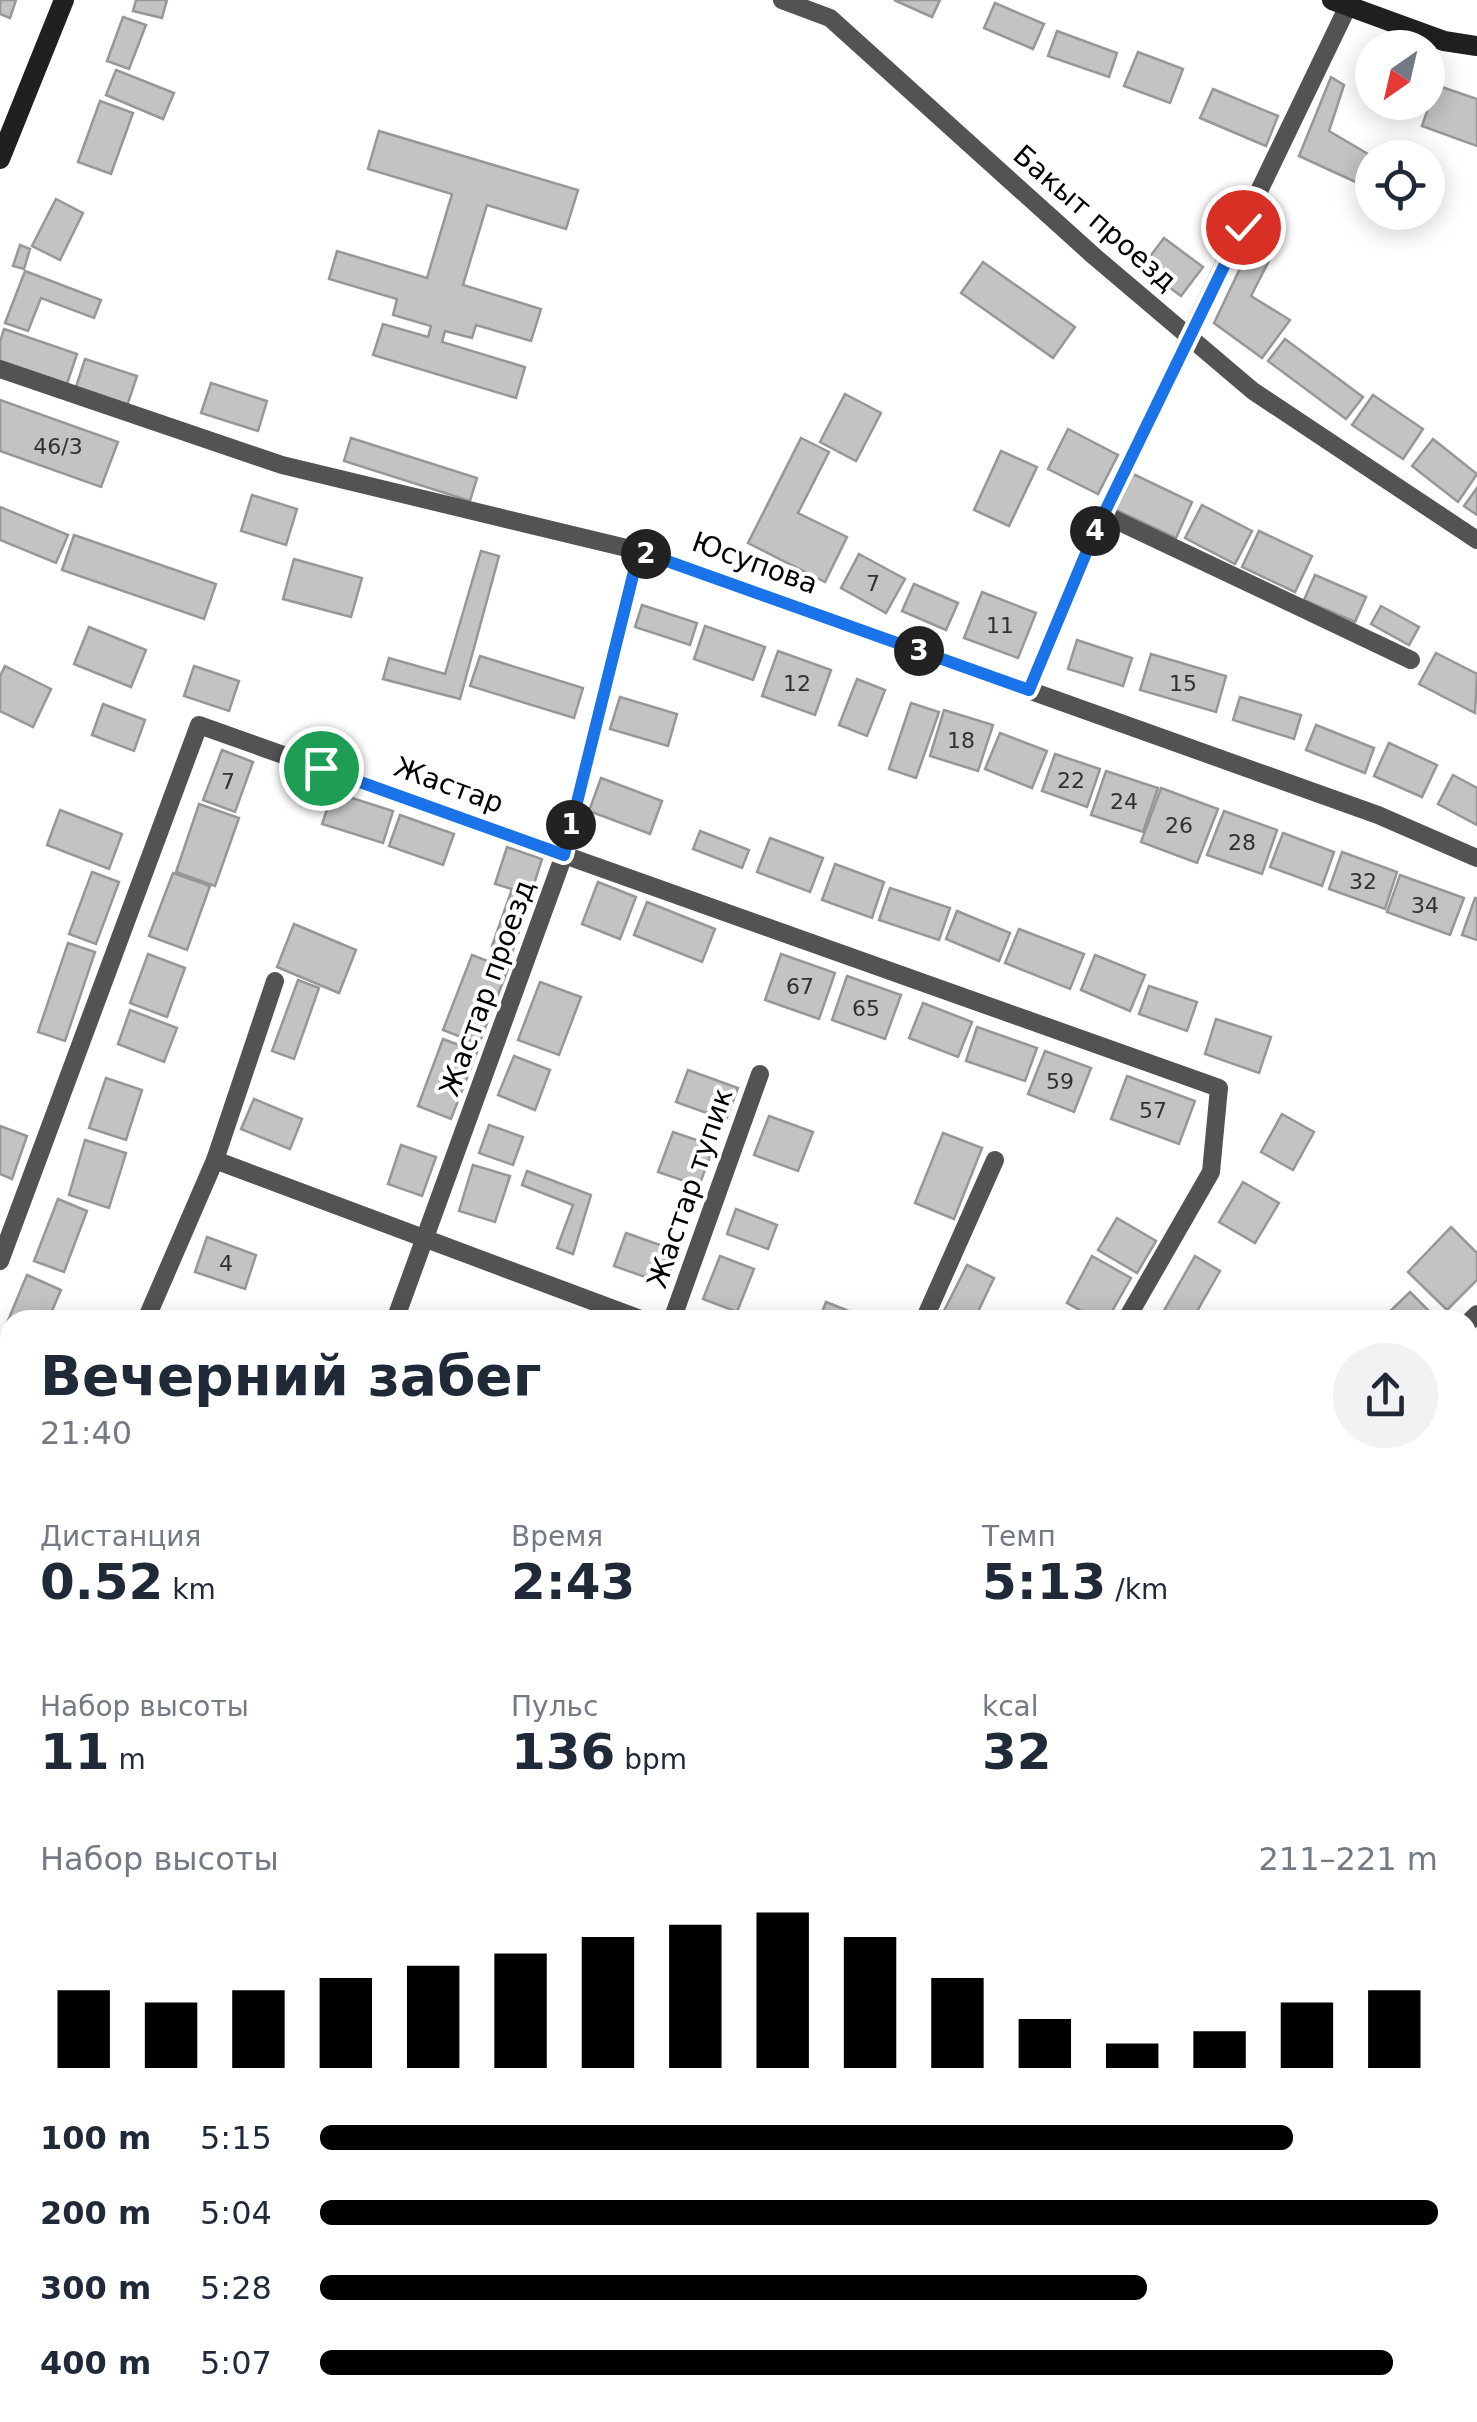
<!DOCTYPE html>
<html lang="ru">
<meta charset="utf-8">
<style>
body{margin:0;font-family:"DejaVu Sans",sans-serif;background:#f2f2f3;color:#1f2937;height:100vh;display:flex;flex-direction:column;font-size:38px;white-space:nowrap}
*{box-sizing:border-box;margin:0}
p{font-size:32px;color:#747a83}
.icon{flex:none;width:55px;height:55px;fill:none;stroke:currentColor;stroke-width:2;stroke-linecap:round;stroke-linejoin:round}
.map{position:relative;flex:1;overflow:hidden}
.side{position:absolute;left:0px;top:1310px;width:1478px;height:1112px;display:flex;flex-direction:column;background:#fff;border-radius:30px 30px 0 0;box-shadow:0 5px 25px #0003}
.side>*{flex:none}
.needle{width:65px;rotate:214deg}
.controls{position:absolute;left:1355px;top:30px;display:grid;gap:20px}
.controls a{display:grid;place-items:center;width:90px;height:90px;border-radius:50%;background:#fff;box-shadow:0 5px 25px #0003;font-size:50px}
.pin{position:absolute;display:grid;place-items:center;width:85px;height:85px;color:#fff;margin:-42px;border:5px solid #fff;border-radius:50%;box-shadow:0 2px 10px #0007}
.km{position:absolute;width:50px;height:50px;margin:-25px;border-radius:50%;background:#222;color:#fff;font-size:28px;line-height:50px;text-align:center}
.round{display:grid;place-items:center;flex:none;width:105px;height:105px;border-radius:52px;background:#f2f2f3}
.summary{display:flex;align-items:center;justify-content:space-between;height:170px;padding:0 40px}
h1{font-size:55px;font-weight:700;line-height:75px}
.figures{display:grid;grid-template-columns:repeat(3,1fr);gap:15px;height:170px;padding:10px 40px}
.figures div{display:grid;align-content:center}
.figures b{font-size:50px;font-weight:700}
.figures small{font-size:28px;font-weight:400}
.figures p{font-size:28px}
.chart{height:280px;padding:20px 40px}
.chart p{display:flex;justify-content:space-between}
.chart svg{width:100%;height:180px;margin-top:10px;stroke:#000;stroke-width:6}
ul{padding:0 40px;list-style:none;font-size:32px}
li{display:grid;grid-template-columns:160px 120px 1fr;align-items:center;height:75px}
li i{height:25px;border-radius:12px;background:#000}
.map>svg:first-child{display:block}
</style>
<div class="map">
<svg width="1477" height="2422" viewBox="0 0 1477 2422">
<rect width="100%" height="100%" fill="#fff"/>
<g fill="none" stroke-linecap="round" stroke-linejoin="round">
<g stroke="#a1a1a1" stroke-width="35">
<polyline points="1468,1721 1477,1715"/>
<polyline points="563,2422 572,2412"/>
</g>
</g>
<g fill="#c3c3c3" stroke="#979797" stroke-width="2.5">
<polygon points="0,0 16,0 10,18 0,14"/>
<polygon points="136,0 167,0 162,18 133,11"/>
<polygon points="894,0 940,0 932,17"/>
<polygon points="995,3 1044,24 1033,49 984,28"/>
<polygon points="123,17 146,25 129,69 107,61"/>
<polygon points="1057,31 1117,53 1109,77 1048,56"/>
<polygon points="1138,52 1183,69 1170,103 1124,86"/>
<polygon points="116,70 174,93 163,119 106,95"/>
<polygon points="1331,77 1344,85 1329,131 1373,157 1360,184 1299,156"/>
<polygon points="1436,85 1477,99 1477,146 1422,126"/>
<polygon points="1213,89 1278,116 1266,146 1200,118"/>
<polygon points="100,101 133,113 111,174 78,162"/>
<polygon points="379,131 578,190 566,229 487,205 463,285 541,309 531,341 476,325 472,338 445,331 442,342 525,367 516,398 373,355 383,324 428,337 431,326 393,315 397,299 329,279 337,251 427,278 452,194 368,169"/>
<polygon points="56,199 83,213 60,260 32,246"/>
<polygon points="1257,233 1277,245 1251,296 1290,320 1262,358 1214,323"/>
<polygon points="1164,238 1203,267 1181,296 1142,267"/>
<polygon points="20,245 30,249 24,269 13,266"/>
<polygon points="983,262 1075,327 1053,358 961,293"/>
<polygon points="25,271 101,300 94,318 41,298 28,331 5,323"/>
<polygon points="4,329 77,354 66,387 0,365 0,342"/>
<polygon points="1285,339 1363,397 1346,419 1268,361"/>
<polygon points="85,359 137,376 127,406 75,390"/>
<polygon points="211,383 267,401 258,431 201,413"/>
<polygon points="845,394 881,413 856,461 820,442"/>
<polygon points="1373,395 1423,429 1403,459 1352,425"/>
<polygon points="0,400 118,442 101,487 0,451"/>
<polygon points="1068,429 1118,455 1098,494 1048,469"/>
<polygon points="351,438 477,478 470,501 344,461"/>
<polygon points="801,438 829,452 798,513 847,537 825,582 748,543"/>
<polygon points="1433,439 1477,474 1458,502 1412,466"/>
<polygon points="1001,451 1037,467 1009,526 974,510"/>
<polygon points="1133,474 1192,502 1176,538 1116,510"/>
<polygon points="1477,488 1477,515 1464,506"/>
<polygon points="252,495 297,509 286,545 241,531"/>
<polygon points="1202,505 1252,531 1235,564 1185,538"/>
<polygon points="0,507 68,535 56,563 0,540"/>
<polygon points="1259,531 1312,556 1295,592 1242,567"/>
<polygon points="74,535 216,584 204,619 62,570"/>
<polygon points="481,551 499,556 460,699 383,679 389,658 445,674"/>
<polygon points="859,554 905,579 886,613 841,588"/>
<polygon points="294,559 362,578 351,617 283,599"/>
<polygon points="1315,575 1366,597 1355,622 1304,600"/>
<polygon points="914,584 958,603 946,630 902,611"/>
<polygon points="982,592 1036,613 1018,658 964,638"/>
<polygon points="642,605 697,623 690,645 635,627"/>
<polygon points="1381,606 1419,627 1409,645 1371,624"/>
<polygon points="705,626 765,647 753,680 694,659"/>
<polygon points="89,627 146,650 131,687 74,664"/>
<polygon points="1077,640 1132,658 1123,686 1068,669"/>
<polygon points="778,651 831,670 815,715 762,696"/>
<polygon points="1436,653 1477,674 1475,713 1419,684"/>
<polygon points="1151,654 1226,676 1216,712 1140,690"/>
<polygon points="480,656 583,688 574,718 470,686"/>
<polygon points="5,666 51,689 33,727 0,711 0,676"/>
<polygon points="194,666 239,681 229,711 184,696"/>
<polygon points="857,679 885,690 867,736 839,725"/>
<polygon points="620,697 677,714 668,746 610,729"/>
<polygon points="1240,697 1301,715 1294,739 1233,720"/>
<polygon points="911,703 939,712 916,778 889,769"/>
<polygon points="103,704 145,720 134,751 92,735"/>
<polygon points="944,710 993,725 978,771 930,756"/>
<polygon points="1316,725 1374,748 1365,773 1306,750"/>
<polygon points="1000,733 1047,751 1032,788 985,769"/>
<polygon points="1389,743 1437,765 1422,797 1374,776"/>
<polygon points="222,750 253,762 235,812 203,800"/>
<polygon points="1055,754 1100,769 1087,807 1042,791"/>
<polygon points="1106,771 1158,788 1143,832 1091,815"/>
<polygon points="1453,775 1477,788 1477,825 1438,804"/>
<polygon points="601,778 662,801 650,834 589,811"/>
<polygon points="1161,788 1218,809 1197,863 1141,842"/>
<polygon points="333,792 393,811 383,843 322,824"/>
<polygon points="199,804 239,818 215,886 176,872"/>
<polygon points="60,810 122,834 109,869 47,845"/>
<polygon points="1224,811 1277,830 1262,874 1207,855"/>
<polygon points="400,815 454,834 443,865 389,846"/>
<polygon points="700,831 749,850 742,868 693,849"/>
<polygon points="1283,833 1334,852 1322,886 1270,867"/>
<polygon points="770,838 823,858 810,892 757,872"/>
<polygon points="507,847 542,859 512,953 492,946 512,889 495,884"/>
<polygon points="1342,852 1397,872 1385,909 1329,889"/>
<polygon points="835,864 884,882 872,918 822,900"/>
<polygon points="92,872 119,882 96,944 69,934"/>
<polygon points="173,873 210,886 187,950 149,936"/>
<polygon points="1400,875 1464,898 1450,935 1387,912"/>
<polygon points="598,882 636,897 620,939 582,924"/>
<polygon points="890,888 950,908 939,940 879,920"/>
<polygon points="1475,898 1477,898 1477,940 1462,935"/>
<polygon points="647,902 715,929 702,962 634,935"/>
<polygon points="957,911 1010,933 999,961 946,939"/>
<polygon points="294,924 356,950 339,993 277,967"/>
<polygon points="1019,929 1084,954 1070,989 1005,963"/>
<polygon points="68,943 95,952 65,1041 38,1032"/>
<polygon points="148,954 185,968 167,1017 130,1003"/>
<polygon points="781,954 835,973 819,1019 765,1000"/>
<polygon points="472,955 508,969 479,1044 443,1030"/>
<polygon points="1095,955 1145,975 1130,1011 1081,990"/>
<polygon points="847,976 901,995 885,1039 832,1020"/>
<polygon points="298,980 319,988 294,1059 272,1051"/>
<polygon points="540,982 581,997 559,1055 518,1040"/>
<polygon points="1149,986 1197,1002 1187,1031 1139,1014"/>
<polygon points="923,1003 972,1022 958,1057 909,1038"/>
<polygon points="130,1010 177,1028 164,1062 118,1044"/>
<polygon points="1216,1019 1271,1037 1259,1073 1205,1054"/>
<polygon points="977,1027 1037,1048 1025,1081 966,1061"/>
<polygon points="443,1039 477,1052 451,1119 418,1106"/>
<polygon points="1045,1051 1091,1068 1074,1112 1028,1094"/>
<polygon points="514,1056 550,1070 535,1110 498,1095"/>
<polygon points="688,1070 738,1088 726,1120 676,1102"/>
<polygon points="1127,1076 1195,1101 1179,1144 1111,1119"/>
<polygon points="106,1078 142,1090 126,1140 89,1128"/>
<polygon points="254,1099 302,1119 290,1149 241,1129"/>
<polygon points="1282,1114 1314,1132 1293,1170 1261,1152"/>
<polygon points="769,1116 813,1132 798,1171 754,1155"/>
<polygon points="489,1125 523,1137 513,1165 479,1153"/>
<polygon points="0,1126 27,1136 12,1179 0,1174"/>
<polygon points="673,1132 714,1146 699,1186 658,1172"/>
<polygon points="943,1133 982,1148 954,1219 915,1203"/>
<polygon points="85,1140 126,1153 109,1208 69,1195"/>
<polygon points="401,1145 436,1157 422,1196 388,1184"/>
<polygon points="473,1165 510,1176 495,1222 459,1211"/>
<polygon points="527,1171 591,1195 573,1254 557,1248 573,1205 522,1185"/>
<polygon points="1243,1182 1279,1203 1255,1243 1219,1222"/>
<polygon points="58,1199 87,1211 64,1272 34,1261"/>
<polygon points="736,1209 777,1225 768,1249 727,1234"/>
<polygon points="1117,1218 1156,1241 1137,1273 1098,1250"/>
<polygon points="1451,1227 1477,1253 1477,1280 1447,1310 1408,1272"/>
<polygon points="626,1233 677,1251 665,1284 614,1266"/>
<polygon points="207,1237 256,1255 245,1289 195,1272"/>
<polygon points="720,1256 754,1269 737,1312 703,1299"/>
<polygon points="1092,1256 1131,1278 1107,1320 1098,1320 1067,1303"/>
<polygon points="1195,1256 1220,1271 1192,1320 1172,1320 1162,1314"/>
<polygon points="967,1265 994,1278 974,1320 947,1320 941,1317"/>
<polygon points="27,1275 61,1290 48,1320 10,1320 10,1324 7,1323"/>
<polygon points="1410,1292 1429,1311 1419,1320 1381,1320"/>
<polygon points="826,1302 871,1320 819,1320"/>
<polygon points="0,1352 10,1356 10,1400 0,1395"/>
<polygon points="1468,1353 1477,1366 1477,1381 1468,1387"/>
<polygon points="0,1449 10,1454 10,1486 0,1482"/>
<polygon points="1477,1512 1477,1541 1468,1544 1468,1516"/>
<polygon points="2,1528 10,1532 10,1567 0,1562"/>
<polygon points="0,1728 10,1733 10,1776 0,1772"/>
<polygon points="0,1850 10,1856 10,1896 0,1891"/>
<polygon points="0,1985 10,1990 10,2026 0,2020"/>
<polygon points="0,2249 10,2253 10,2266 0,2297"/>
<polygon points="1468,2269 1477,2272 1477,2305 1468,2303"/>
<polygon points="1468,2382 1477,2385 1475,2409 1468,2407"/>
<polygon points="1078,2412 1090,2412 1120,2422 1076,2422"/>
<rect x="1357" y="2412" width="23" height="10"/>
<polygon points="1392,2412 1423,2412 1439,2417 1438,2422 1389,2422"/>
</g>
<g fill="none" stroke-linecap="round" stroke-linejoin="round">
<g stroke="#535353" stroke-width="18">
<polyline points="782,0 830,18 1095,257 1253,391 1477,540"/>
<polyline points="0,369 282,465 639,551 1378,815 1477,858"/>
<polyline points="1103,514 1411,660"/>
<polyline points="1029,690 1094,534 1348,6"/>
<polyline points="215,1160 643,1320"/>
<polyline points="0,1261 199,725 1219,1088 1211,1172 1126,1320"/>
<polyline points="148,1315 215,1160 275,981"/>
<polyline points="395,1320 564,855 639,551"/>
<polyline points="672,1320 760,1074"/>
<polyline points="924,1320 995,1160"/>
<polyline points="1468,1323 1477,1314"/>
<polyline points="1468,1438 1477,1436"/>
<polyline points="0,1494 10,1498"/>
<polyline points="0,1822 10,1811"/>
<polyline points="1476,1892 1477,1892"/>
<polyline points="0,2031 10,2037"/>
<polyline points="1468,2078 1477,2076"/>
<polyline points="19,2422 31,2412"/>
</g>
<g stroke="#202020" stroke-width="20">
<polyline points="1332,0 1444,41 1477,46"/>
<polyline points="0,159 64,0"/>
</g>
</g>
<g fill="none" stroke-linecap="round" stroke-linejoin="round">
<g stroke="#fff" stroke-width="20">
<polyline id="route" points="321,768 564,855 639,551 1029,690 1094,534 1243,227"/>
</g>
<use href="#route" stroke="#1a73e8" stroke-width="12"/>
</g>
<g text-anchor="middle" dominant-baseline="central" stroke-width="8" stroke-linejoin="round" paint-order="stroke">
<g font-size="22" fill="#313131">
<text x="58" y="446">46/3</text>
<text x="873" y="583">7</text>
<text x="1000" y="625">11</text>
<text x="797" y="683">12</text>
<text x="1183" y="683">15</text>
<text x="961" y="740">18</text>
<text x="1071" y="780">22</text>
<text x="228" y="781">7</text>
<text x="1124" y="801">24</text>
<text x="1179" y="825">26</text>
<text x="1242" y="842">28</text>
<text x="1363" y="881">32</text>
<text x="1425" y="905">34</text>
<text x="800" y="986">67</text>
<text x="866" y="1008">65</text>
<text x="1060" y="1081">59</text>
<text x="1153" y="1110">57</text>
<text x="226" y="1263">4</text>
</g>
<g font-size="28" fill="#000" stroke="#fff">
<text transform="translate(1095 218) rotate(41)">Бакыт проезд</text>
<text transform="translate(755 563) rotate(20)">Юсупова</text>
<text transform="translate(449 785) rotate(20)">Жастар</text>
<text transform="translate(487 988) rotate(-70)">Жастар проезд</text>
<text transform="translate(690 1188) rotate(-71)">Жастар тупик</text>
</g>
</g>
</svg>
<div class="controls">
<a><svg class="needle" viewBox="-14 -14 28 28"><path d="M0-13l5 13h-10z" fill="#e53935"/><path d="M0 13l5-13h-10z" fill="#747a83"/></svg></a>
<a><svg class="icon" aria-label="locate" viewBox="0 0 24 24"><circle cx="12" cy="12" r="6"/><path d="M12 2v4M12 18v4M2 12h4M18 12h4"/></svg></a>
</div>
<div class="pin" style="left:321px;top:768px;background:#1e9e55"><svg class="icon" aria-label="arrive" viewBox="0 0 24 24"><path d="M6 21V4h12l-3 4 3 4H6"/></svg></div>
<div class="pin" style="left:1243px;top:227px;background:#d93025"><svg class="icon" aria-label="check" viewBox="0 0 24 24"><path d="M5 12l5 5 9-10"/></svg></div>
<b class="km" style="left:571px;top:825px">1</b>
<b class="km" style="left:646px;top:554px">2</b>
<b class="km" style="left:919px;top:651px">3</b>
<b class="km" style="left:1095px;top:531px">4</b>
<section class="side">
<div class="summary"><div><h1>Вечерний забег</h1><p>21:40</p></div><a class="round"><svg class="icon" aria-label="share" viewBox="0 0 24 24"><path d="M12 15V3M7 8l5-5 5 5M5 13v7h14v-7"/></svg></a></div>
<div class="figures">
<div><p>Дистанция</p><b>0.52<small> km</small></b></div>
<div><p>Время</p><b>2:43</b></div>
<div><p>Темп</p><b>5:13<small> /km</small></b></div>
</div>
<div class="figures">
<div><p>Набор высоты</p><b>11<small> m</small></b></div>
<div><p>Пульс</p><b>136<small> bpm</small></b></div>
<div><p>kcal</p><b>32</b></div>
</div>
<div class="chart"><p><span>Набор высоты</span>211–221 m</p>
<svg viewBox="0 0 160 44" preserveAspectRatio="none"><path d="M5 44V25M15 44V28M25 44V25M35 44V22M45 44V19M55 44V16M65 44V12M75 44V9M85 44V6M95 44V12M105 44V22M115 44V32M125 44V38M135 44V35M145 44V28M155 44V25"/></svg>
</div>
<ul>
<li><b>100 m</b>5:15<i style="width:87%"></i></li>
<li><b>200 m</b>5:04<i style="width:100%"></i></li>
<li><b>300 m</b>5:28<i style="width:74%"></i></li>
<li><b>400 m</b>5:07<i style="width:96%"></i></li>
</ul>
</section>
</div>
